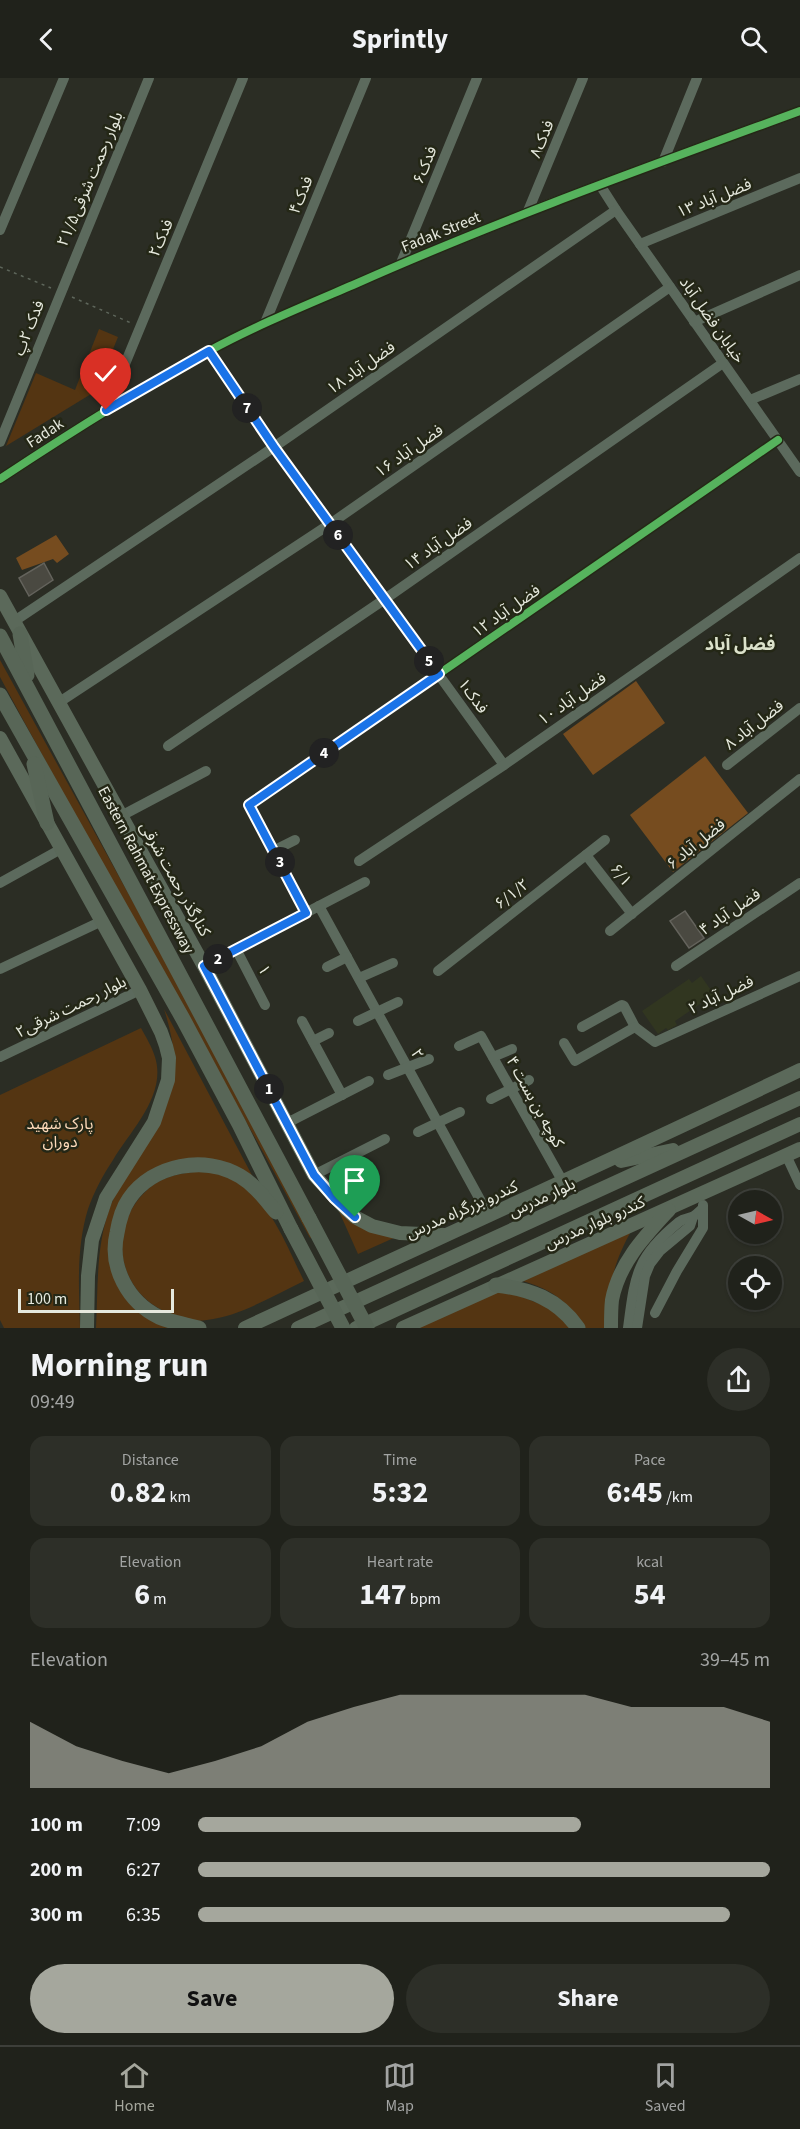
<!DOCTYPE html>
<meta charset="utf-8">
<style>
body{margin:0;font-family:"Source Sans 3","Noto Sans Arabic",sans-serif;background:#2d2f28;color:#f1f3f6;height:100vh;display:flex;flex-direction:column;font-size:22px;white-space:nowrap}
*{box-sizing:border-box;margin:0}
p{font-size:20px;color:#a2a4a3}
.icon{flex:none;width:33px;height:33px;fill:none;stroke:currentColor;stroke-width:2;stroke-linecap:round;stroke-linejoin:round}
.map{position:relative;height:1250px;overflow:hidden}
.panel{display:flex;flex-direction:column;background:#20221b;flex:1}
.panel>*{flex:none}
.needle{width:39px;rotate:98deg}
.fabs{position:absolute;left:728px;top:1112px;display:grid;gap:12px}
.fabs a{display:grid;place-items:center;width:54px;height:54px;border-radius:50%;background:#20221b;box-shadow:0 2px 4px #0004,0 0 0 2px #3d3f3a;font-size:30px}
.scale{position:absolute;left:18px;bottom:15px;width:156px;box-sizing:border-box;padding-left:6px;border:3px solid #e6e9de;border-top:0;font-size:16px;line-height:21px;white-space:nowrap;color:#e6e9de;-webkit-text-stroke:4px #242716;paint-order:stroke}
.pin{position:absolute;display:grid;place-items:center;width:51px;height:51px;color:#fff;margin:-62px -26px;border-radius:50% 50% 50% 0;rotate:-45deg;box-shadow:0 0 6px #0007}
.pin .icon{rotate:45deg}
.km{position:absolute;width:30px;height:30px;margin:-15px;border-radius:50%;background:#222;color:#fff;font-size:16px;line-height:30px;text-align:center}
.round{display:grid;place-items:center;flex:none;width:63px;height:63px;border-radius:32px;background:#2d2f28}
.headline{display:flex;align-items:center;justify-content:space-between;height:102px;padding:0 30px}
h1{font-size:33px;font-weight:700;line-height:45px}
.figures{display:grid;grid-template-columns:repeat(3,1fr);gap:9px;height:102px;padding:6px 30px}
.figures div{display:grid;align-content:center;border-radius:15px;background:#2d2f28;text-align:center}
.figures b{font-size:30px;font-weight:700}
.figures small{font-size:16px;font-weight:400}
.figures p{font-size:16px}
.chart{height:168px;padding:12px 30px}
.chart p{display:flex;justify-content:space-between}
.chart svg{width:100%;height:108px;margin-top:6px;fill:#a5a79d;opacity:.7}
.cta{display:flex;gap:12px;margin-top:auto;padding:12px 30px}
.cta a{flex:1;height:69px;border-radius:36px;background:#a5a79d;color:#111;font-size:24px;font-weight:700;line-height:69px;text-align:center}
.cta a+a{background:#2d2f28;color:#f1f3f6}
ul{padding:0 30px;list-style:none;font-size:20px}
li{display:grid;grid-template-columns:96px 72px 1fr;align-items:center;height:45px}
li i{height:15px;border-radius:8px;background:#a5a79d}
header{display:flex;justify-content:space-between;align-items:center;height:78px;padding:0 30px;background:#20221b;font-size:27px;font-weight:700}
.dock{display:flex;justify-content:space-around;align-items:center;height:84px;border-top:2px solid #3d3f3a;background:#20221b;font-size:16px;color:#a2a4a3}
.dock a{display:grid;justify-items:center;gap:3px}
.dock .active{color:#a5a79d}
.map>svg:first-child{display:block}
</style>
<header><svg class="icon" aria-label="back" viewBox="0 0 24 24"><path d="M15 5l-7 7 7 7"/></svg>Sprintly<svg class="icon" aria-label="search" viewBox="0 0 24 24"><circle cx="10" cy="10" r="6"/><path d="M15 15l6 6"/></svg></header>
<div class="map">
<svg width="800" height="1250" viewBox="0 0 800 1250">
<rect width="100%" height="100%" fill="#2b2d24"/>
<polygon fill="#313620" points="701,898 715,918 707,923 706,922 675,943 677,947 668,952 666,950 658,956 642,933 689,901 692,905"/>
<g fill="#543512">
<polygon points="99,251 118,259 96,313 6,368 36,295 75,312"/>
<path d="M0,582L228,997L314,1158L310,1160C208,972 101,787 0,599Z"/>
<path d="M164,931L255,1103L217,1083L133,1109L113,1193L170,1250H96C98,1210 96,1170 109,1132C114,1117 124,1102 133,1088C169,1027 187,1004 164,931Z"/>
<path d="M141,950C146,959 152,969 155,979C167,1017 131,1052 113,1082C103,1097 94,1114 88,1131C76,1170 79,1210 80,1250H4L0,1242V1017Z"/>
<path d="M194,1094C202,1094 211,1094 218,1096C265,1107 285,1165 304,1203C274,1217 241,1238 207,1242C194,1244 183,1241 171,1236C117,1216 105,1150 148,1111C161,1099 178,1096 194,1094Z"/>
<path d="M337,1129C357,1151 368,1154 396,1159L358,1176Z"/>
<path d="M633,1150C612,1186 609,1209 606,1250H584C568,1222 549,1210 519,1202Z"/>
<polygon points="499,1214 512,1215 550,1230 570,1250 408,1250 482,1217"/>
</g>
<g fill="#764c1f">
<polygon points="56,457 69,476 57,485 53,481 22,492 16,480"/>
<polygon points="636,603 665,645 593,697 563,656"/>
<polygon points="705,678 748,735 673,794 630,737"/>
</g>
<g fill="#4a4941" stroke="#64635c" stroke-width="1.5">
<polygon points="44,485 53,502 29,518 19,500"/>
<polygon points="685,833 704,860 689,870 670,843"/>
</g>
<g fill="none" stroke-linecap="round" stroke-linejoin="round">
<g stroke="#5e665b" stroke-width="1.5" stroke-dasharray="3 4.5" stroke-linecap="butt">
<polyline points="0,189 51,210"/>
<polyline points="72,219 131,245"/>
</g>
<g stroke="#5c6a5d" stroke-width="10">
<polyline points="663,84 697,0"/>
<polyline points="600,107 616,132 800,394"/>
<polyline points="528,133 583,0"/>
<polyline points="0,152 64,0"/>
<polyline points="640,166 800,100"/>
<polyline points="401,185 477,0"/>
<polyline points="694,244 800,197"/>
<polyline points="265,245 366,0"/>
<polyline points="209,273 274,369 504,687"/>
<polyline points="750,322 800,301"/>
<polyline points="106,332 243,0"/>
<polyline points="0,364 149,0"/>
<path d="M0,401C68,356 137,312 209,273C255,248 304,228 353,207C499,142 650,88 800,33"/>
<polyline points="13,544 274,369 616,132"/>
<polyline points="58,625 330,446 670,209"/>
<polyline points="168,668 385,521 723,285"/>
<polyline points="727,687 800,630"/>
<polyline points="121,738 206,693"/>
<polyline points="273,773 295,762"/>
<polyline points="586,777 632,836"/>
<polyline points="359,783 504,687 800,480"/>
<polyline points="0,805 61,771"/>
<polyline points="319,828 489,1138"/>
<polyline points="306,835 249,727 778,362"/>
<polyline points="610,853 800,701"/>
<polyline points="236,871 265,927"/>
<polyline points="204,888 365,804"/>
<polyline points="676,888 800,805"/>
<polyline points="327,889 347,879"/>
<polyline points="0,891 102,843"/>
<polyline points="438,893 605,762"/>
<polyline points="359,900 393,885"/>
<polyline points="302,943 342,1017"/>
<polyline points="358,943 398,924"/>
<polyline points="582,949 622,927 624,928 635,949 655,964 800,898"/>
<polyline points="313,963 329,955"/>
<polyline points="564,965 575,983 635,949"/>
<polyline points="459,968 481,958 563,1104"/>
<polyline points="0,979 140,912"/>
<polyline points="493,979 512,971"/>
<polyline points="388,997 429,981"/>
<polyline points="491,1021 529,1002"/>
<polyline points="287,1045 369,1003"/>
<polyline points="418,1054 460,1034"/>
<polyline points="786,1077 800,1107"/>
<polyline points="314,1097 385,1061"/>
<polyline points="655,1235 677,1193 703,1150 703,1127"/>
<path d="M628,1250C635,1197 636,1179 679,1144C684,1140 687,1141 692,1139C696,1137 700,1133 703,1130"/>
<polyline points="637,1250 645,1198 650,1186 660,1173 690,1148 693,1139"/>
</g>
<g stroke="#5b695a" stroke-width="14">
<polyline points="0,518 204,888 314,1097 346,1131 355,1139 372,1148 400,1155 444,1157"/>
<polyline points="0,660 140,912 161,954 166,968 169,980 168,1002 154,1044 106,1120 92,1162 88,1198 87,1250"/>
<polyline points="621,1083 673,1072"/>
<path d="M245,1250C430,1164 616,1080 800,992"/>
<polyline points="298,1250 800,1020"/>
<polyline points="356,1250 800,1046"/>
<polyline points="403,1250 800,1071"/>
<path d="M611,1250C611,1241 611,1231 612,1222C619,1185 645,1158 669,1132"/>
</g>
<g stroke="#586657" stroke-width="15">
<polyline points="20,556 27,597"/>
<polyline points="0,558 309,1140"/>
<polyline points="0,617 183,941 239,1046 291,1151"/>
<polyline points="34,686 47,745"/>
<path d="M496,1207C530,1211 558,1221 578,1250"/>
<path d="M199,1250C185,1247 171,1244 159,1239C128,1224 109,1189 117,1155C119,1143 122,1131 129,1121C153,1086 205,1077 240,1098C255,1107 265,1121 276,1134"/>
</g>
<g stroke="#586657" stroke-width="15">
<polyline points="309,1140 367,1250"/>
<polyline points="291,1151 343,1250"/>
</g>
<g stroke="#242716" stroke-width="11">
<g id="cycleway">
<path d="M0,401C68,356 137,312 209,273C255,248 304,228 353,207C499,142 650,88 800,33"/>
<polyline points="306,835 249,727 778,362"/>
</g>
</g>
<use href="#cycleway" stroke="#56b35d" stroke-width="8"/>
</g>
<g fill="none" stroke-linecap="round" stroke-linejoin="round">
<g stroke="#fff" stroke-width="12">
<polyline id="route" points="106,332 209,273 274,369 439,596 249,727 306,835 204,888 314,1097 334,1120 355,1139"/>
</g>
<use href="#route" stroke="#1a73e8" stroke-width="8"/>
</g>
<g text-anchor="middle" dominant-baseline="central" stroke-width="5" stroke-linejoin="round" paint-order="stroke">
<g font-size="16" fill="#e6e9de" stroke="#242716">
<text transform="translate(542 61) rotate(-68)">فدک۸</text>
<text transform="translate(425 87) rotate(-68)">فدک۶</text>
<text transform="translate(90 101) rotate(-67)">بلوار رحمت شرقی۲۱/۵</text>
<text transform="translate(301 117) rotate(-68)">فدک۴</text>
<text transform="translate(714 120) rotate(-22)">فضل آباد ۱۳</text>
<text transform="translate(441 154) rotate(-22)">Fadak Street</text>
<text transform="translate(161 160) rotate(-67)">فدک۲</text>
<text transform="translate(712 242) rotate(55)">خیابان فضل آباد</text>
<text transform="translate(29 250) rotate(-68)">فدک ۲پ</text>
<text transform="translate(361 290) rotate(-35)">فضل آباد ۱۸</text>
<text transform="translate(45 355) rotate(-33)">Fadak</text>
<text transform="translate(409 373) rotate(-35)">فضل آباد ۱۶</text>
<text transform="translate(438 466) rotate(-35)">فضل آباد ۱۴</text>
<text transform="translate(506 533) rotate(-35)">فضل آباد ۱۲</text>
<text transform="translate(473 618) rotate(54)">فدک۱</text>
<text transform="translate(572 621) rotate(-35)">فضل آباد ۱۰</text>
<text transform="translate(754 647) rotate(-38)">فضل آباد ۸</text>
<text transform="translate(696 766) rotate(-39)">فضل آباد ۶</text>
<text transform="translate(146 792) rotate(62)">Eastern Rahmat Expressway</text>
<text transform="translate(621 797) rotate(52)">۶/۱</text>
<text transform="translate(175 801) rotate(61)">کنارگذر رحمت شرقی</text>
<text transform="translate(512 816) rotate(-38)">۶/۱/۲</text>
<text transform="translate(730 834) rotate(-34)">فضل آباد ۴</text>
<text transform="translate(264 892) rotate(62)">۱</text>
<text transform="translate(721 917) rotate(-25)">فضل آباد ۲</text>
<text transform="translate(71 929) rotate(-26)">بلوار رحمت شرقی۲</text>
<text transform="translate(417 976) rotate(61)">۲</text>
<text transform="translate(535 1024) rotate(61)">کوچه بن بست ۴</text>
<text transform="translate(542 1120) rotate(-25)">بلوار مدرس</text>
<text transform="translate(462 1132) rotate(-24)">کندرو بزرگراه مدرس</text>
<text transform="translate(595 1145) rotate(-24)">کندرو بلوار مدرس</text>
</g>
<g font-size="16" fill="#fedaba" stroke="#242716">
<text x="60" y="1046">پارک شهید<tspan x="60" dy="18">دوران</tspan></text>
</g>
<g font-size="18" font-weight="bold" fill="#dce2cb" stroke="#242716">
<text x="740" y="566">فضل آباد</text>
</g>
</g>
</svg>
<div class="fabs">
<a><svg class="needle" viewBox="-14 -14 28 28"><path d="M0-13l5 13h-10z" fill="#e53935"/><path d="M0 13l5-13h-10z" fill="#a2a4a3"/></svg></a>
<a><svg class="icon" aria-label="locate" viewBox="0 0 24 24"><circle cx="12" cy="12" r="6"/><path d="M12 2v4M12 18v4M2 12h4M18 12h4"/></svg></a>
</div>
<div class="scale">100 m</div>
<div class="pin" style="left:355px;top:1139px;background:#1e9e55"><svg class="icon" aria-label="arrive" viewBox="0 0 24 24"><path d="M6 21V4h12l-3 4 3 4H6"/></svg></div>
<div class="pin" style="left:106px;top:332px;background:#d93025"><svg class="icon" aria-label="check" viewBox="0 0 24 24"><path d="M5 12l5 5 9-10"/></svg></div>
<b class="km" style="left:269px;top:1011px">1</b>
<b class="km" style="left:218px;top:881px">2</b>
<b class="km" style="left:280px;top:784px">3</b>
<b class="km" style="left:324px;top:675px">4</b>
<b class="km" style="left:429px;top:583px">5</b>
<b class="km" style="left:338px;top:457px">6</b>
<b class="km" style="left:247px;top:330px">7</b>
</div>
<section class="panel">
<div class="headline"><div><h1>Morning run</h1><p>09:49</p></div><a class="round"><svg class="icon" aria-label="share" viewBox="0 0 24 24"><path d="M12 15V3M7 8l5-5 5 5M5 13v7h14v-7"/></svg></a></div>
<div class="figures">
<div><p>Distance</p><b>0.82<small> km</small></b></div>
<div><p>Time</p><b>5:32</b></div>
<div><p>Pace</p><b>6:45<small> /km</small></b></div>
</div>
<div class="figures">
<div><p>Elevation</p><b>6<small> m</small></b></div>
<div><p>Heart rate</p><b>147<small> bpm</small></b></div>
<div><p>kcal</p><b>54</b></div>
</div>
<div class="chart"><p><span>Elevation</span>39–45 m</p>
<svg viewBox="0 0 160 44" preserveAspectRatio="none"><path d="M0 44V17L10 27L20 33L30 38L40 33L50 27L60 17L70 11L80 6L90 6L100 6L110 6L120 6L130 11L140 11L150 11L160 17V44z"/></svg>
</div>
<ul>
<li><b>100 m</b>7:09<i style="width:67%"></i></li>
<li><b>200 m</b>6:27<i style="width:100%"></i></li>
<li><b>300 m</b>6:35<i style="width:93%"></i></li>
</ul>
<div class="cta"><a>Save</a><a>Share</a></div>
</section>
<nav class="dock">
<a class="active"><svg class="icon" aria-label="home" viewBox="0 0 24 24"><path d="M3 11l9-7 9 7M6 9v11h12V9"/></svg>Home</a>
<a><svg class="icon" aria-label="map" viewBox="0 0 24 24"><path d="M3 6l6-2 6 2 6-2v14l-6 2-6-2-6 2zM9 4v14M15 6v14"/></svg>Map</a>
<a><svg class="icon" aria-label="saved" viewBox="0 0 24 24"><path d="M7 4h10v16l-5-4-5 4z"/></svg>Saved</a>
</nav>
